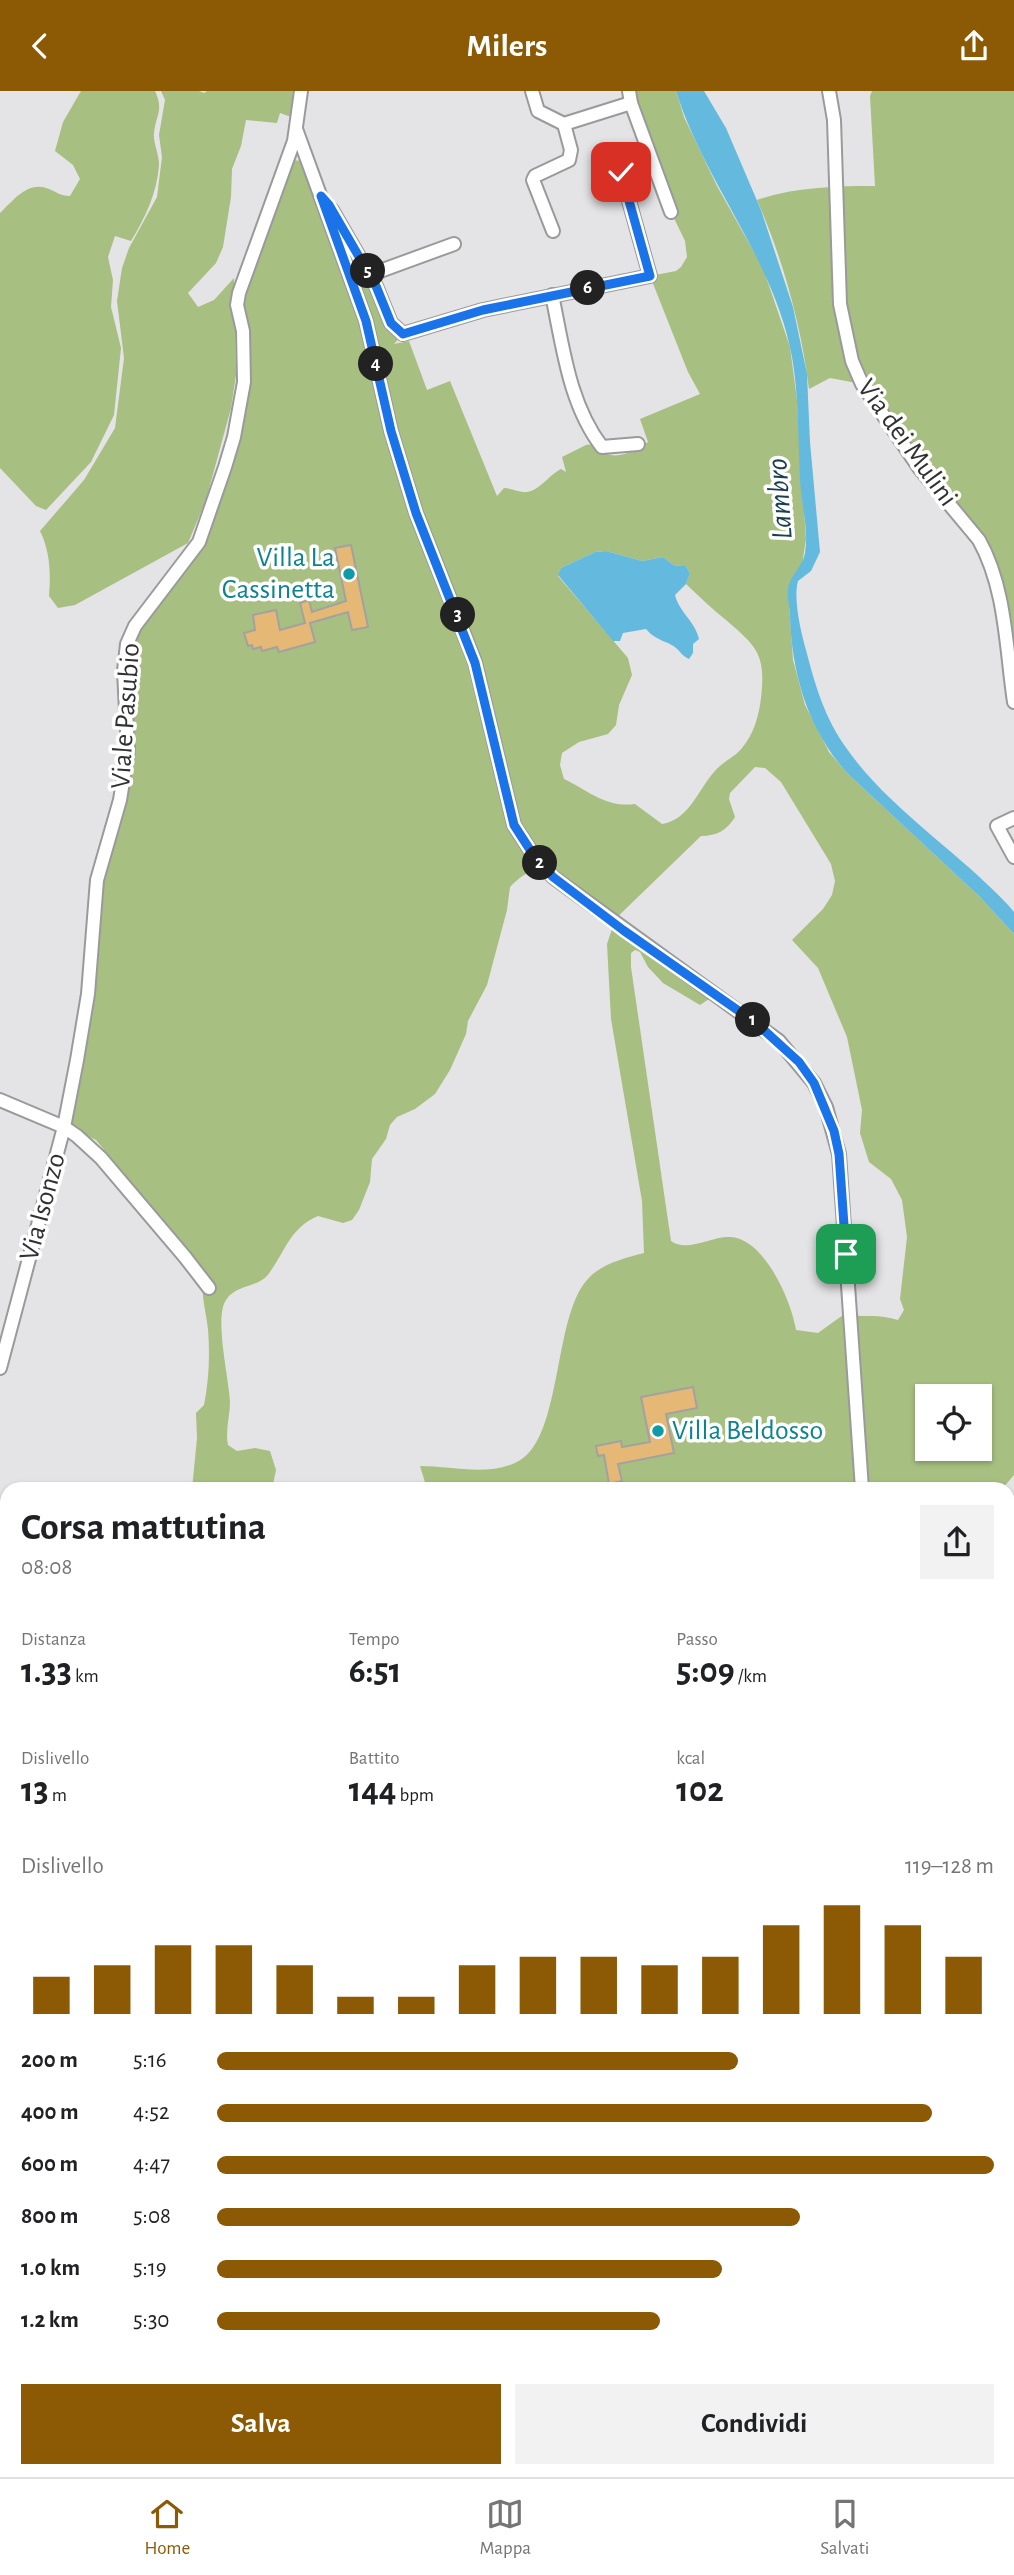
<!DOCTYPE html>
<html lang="it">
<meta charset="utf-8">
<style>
body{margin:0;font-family:"Alegreya Sans",sans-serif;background:#f2f2f2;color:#202124;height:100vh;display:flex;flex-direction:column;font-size:26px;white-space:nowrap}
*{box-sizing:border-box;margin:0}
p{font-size:23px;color:#757577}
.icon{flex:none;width:38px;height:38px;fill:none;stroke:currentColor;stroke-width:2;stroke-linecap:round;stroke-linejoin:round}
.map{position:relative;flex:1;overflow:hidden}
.panel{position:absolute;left:0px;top:1391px;width:1015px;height:996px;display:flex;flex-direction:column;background:#fff;border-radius:21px 21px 0 0;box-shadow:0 2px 5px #0004}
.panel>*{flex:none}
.fabs{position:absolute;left:915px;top:1293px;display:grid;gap:14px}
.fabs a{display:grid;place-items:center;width:77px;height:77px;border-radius:0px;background:#fff;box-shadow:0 2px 5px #0004;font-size:35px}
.pin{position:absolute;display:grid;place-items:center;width:60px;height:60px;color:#fff;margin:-30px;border-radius:14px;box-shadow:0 4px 10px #0006}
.km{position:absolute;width:35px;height:35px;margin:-18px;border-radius:50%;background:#222;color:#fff;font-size:19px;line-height:35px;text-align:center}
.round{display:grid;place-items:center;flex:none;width:74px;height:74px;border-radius:0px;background:#f2f2f2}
.summary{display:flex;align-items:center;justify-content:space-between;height:119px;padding:0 21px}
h1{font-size:38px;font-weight:700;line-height:52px}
.figures{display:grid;grid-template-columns:repeat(3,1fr);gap:10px;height:119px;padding:7px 21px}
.figures div{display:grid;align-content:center}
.figures b{font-size:35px;font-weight:700}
.figures small{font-size:19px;font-weight:400}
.figures p{font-size:19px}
.chart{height:196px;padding:14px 21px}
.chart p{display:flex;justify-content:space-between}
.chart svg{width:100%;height:126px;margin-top:7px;stroke:#8c5904;stroke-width:6}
.cta{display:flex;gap:14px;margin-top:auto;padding:14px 21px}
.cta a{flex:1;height:80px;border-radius:0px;background:#8c5904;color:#fff;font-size:28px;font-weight:700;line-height:80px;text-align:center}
.cta a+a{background:#f2f2f2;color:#202124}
ul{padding:0 21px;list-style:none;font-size:23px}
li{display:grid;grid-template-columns:112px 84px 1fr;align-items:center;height:52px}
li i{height:18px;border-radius:9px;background:#8c5904}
header{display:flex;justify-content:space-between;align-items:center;height:91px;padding:0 21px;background:#8c5904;color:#fff;font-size:32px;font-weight:700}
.tabs{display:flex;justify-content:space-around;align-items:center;height:98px;border-top:2px solid #e0e0e0;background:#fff;font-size:19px;color:#757577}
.tabs a{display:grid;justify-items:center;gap:4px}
.tabs .selected{color:#8c5904}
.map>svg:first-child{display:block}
</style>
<header><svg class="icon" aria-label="back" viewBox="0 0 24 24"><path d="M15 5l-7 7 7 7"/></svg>Milers<svg class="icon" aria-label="share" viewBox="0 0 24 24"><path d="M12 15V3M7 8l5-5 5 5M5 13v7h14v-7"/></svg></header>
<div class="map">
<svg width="1014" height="2386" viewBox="0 0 1014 2386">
<rect width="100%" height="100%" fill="#e4e4e6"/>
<polygon fill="#ead3df" points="0,1709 7,1709 7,1894 0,1903"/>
<g fill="#a7bf80" fill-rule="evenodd">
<path d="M81,0H155C164,20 156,23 154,42C153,52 159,63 159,74C157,102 145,127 131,150L115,145L108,166L113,189L111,216L121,257L114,324L91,371L46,419L36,415L0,377V122C14,109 28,89 49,98C57,101 60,105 70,105L80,88L73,74L55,60L63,31Z"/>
<path d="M161,0H199L204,2L207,0H296L291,26L280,22L277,32L246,29L241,55L232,78L231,106L223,156L216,172L188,202L198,216L214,209L234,187L236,284L231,317L206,409L188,452L75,514L58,517L49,505C51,483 50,460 40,440L84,389L115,337L124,267L117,210L122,177L129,157L157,106L162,66L159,44L165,9Z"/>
<path d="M629,0H676L684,26L717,95L763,177L790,256L797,309L806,448L802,474L788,499L793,569L805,614L829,661L847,682L980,806L1014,843V1384L1002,1398H688L686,1394L680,1398H427L420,1375C451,1375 485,1385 515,1372C563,1352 552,1228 587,1189C600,1173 625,1167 644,1162L642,1110L611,928L607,853L614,832L713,900L709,908L700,914L663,892L648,876L640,861L635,859L631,862V876L671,1150C687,1162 711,1145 730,1146C764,1147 791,1209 796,1239L818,1242L843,1224C862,1226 880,1223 898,1229L904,1219L900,1208L907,1146L902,1109L891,1088L869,1071L860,1042L862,1019L847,946L818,877L792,849L823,818L832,804L835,790L831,773L781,691L765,677L755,676L730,702L729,708L735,726C727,739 717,745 701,745L609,834L539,782C528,778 518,788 510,796L507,819L487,894L468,930L466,943L450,979L435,1003L415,1018L397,1026L390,1034L386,1048L372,1068L370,1091L359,1119L352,1129L343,1132L318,1125C291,1136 285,1160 270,1181C259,1198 237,1192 226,1209C214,1226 229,1288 230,1311C230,1325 225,1340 228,1354L237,1360L255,1357L270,1360L276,1379L272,1398H192L197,1347L196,1322L204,1314C209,1289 210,1265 208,1238C206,1220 200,1202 204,1184L179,1149L96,1049L68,1036L92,903L101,790L125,710L133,660L129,580L132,554L138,540L200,460L225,397L240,347L250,278L242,207L291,69L304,70L363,229L387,338L418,437L449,512L477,591L485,635L490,634L475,571L416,422L391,340L366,230L321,105L329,114L376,195L391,232L403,243L394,253L409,250L427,299L450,290L497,405L504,397C511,397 521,402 527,401C540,399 549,384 561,378L566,381L562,366L586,354L594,353C611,373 629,363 648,351L640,328L700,303L688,281L650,185L676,180L681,176L687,166L685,150L671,121L631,12ZM606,460L642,470L663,466L675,475L685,474L690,482L686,493C699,505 712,518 726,529C757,556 766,563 761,607C759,624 754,643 742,657C735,666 722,671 714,681C698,699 689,729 662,733L635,713C606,717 589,700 564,688L560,674L562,662L579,651L608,643L616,634L619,614L632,584L628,567L558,485L561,477L595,461ZM928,1306H980V1358H928Z"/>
<path d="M872,0H1014V611L986,462L862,293L830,287L809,298C801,234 783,168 757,109C795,96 835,95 875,95L870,5Z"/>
<polygon points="7,1894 7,2380 92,2380 92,2386 0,2386 0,1903"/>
<polygon points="418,2380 594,2380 585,2385 571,2381 567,2386 420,2386"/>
</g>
<g fill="#63bade">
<path d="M676,0H704L726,37L761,119L793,216L807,283L810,351L820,461L811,480L798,490C793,508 801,541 806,559C815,594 825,628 847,658C890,719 958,760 1009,815L1014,821V843L980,806L847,682C808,638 792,584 790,526C790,518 787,508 788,500C788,486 803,476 805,462C809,439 801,411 800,388C798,347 799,307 792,266C774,168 705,93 676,0Z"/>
<path d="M606,460L642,470L663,466L675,475L685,474L690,482L686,493L675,504C679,521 695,530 699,548L693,553V562L689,568C682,565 681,561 676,557C667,549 657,551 646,538L623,542L620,550H613L558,484L561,477L595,461Z"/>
</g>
<g fill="#e5b876" stroke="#a3a2a1" stroke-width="2">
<polygon points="351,454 368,536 352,539 348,521 310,532 315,551 279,561 277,556 262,560 261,556 253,558 252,554 248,555 244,542 255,539 253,524 276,519 280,539 305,532 300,512 309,509 312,521 346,510 335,457"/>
<polygon points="693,1296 697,1317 666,1323 674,1362 618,1373 622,1390 609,1393 604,1364 598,1365 596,1355 621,1350 622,1356 650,1351 641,1306"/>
</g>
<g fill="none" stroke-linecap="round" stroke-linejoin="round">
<g stroke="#9a9a9b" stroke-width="16">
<g id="minor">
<polyline points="532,0 538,20 564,33 631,12"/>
<polyline points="629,0 631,12 671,121"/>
<path d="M829,0L834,29L840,213L852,270L862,293L920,378L979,449C1006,497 1006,558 1014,611"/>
<polyline points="296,38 366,230 391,340 416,422 475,571 514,734 534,765 553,786 779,950 814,992 826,1016 839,1063 862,1398"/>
<polyline points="332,119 376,195 391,232 403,243 483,219 650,185 621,81"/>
<polyline points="553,140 533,89 535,85 569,69 571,59 564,33"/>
<polyline points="369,184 454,153"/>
<path d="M552,204C563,256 569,313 602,356L638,353"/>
<polyline points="1014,727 997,735 1014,766"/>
<polyline points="0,1009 64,1036 77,1045 101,1067 185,1166 209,1197"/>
<polyline points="0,1277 64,1036 77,969 88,903 97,789 120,709 128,659 124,580 127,553 135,535 199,451 225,376 234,346 244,291 243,240 237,214 239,202 294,50 301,0"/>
<polyline points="1008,1965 1014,1970"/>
<polyline points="1008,1981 1014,1986"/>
<polyline points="1008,2087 1014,2088"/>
<polyline points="0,2145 7,2146"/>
<polyline points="1008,2339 1014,2339"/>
<polyline points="233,2380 237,2386"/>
<polyline points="323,2380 325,2386"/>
<polyline points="670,2380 670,2385"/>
<polyline points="842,2380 843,2386"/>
<polyline points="968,2385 972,2386"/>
</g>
</g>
<use href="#minor" stroke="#fff" stroke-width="12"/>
</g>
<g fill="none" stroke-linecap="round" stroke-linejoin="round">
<g stroke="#fff" stroke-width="14">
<polyline id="route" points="621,81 650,185 483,219 403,243 391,232 376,195 329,114 321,105 366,230 391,340 416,422 475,572 514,734 534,765 553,786 623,839 756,932 799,971 814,992 834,1040 839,1063 846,1163"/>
</g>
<use href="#route" stroke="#1a73e8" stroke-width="9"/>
</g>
<g fill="#0f9aa8" stroke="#fff" stroke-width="2.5">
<circle cx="349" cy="483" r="7"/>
<circle cx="658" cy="1340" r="7"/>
</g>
<g text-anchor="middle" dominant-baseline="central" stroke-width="7" stroke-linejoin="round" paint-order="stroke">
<g font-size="28" fill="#313132" stroke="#fff">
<text transform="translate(907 352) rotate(54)">Via dei Mulini</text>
<text transform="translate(126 625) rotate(-86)">Viale Pasubio</text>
<text transform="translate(43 1116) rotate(-75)">Via Isonzo</text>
</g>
<g font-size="28" fill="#0d838f" stroke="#fff" text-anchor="end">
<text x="335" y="467">Villa La<tspan x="335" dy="32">Cassinetta</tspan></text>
<text x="672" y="1340" text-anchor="start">Villa Beldosso</text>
</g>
<g font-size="30" font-style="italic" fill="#19404f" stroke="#fff">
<text transform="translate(780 408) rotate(-94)">Lambro</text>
</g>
</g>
</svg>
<div class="fabs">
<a><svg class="icon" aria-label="locate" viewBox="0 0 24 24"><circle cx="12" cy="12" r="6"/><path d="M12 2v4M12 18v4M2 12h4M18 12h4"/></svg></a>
</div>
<div class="pin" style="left:846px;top:1163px;background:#1e9e55"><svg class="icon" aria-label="arrive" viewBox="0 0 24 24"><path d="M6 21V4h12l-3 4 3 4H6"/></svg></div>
<div class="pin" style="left:621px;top:81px;background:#d93025"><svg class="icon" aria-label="check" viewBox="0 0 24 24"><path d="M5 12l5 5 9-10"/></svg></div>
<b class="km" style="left:753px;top:929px">1</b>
<b class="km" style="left:540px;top:772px">2</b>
<b class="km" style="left:458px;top:524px">3</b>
<b class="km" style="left:376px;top:273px">4</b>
<b class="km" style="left:368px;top:180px">5</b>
<b class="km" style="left:588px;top:197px">6</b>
<section class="panel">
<div class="summary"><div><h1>Corsa mattutina</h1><p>08:08</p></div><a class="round"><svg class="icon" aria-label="share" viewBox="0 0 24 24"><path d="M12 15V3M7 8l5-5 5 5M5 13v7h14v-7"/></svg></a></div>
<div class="figures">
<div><p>Distanza</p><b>1.33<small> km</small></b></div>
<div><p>Tempo</p><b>6:51</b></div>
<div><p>Passo</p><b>5:09<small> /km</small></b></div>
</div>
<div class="figures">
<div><p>Dislivello</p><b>13<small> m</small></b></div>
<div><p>Battito</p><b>144<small> bpm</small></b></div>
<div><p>kcal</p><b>102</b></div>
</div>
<div class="chart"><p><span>Dislivello</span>119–128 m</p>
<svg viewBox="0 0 160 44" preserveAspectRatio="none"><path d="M5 44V31M15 44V27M25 44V20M35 44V20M45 44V27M55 44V38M65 44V38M75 44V27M85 44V24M95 44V24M105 44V27M115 44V24M125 44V13M135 44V6M145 44V13M155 44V24"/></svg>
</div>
<ul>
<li><b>200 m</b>5:16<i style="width:67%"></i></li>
<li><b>400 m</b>4:52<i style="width:92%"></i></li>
<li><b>600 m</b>4:47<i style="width:100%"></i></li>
<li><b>800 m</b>5:08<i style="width:75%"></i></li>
<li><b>1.0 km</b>5:19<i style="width:65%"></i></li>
<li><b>1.2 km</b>5:30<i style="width:57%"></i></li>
</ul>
<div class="cta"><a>Salva</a><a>Condividi</a></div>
</section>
</div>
<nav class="tabs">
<a class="selected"><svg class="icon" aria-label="home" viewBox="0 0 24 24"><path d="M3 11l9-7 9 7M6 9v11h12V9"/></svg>Home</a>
<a><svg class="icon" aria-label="map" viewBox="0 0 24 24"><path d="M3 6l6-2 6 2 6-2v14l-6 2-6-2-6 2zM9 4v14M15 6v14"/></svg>Mappa</a>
<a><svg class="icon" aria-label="saved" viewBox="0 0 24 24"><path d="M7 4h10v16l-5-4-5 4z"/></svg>Salvati</a>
</nav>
